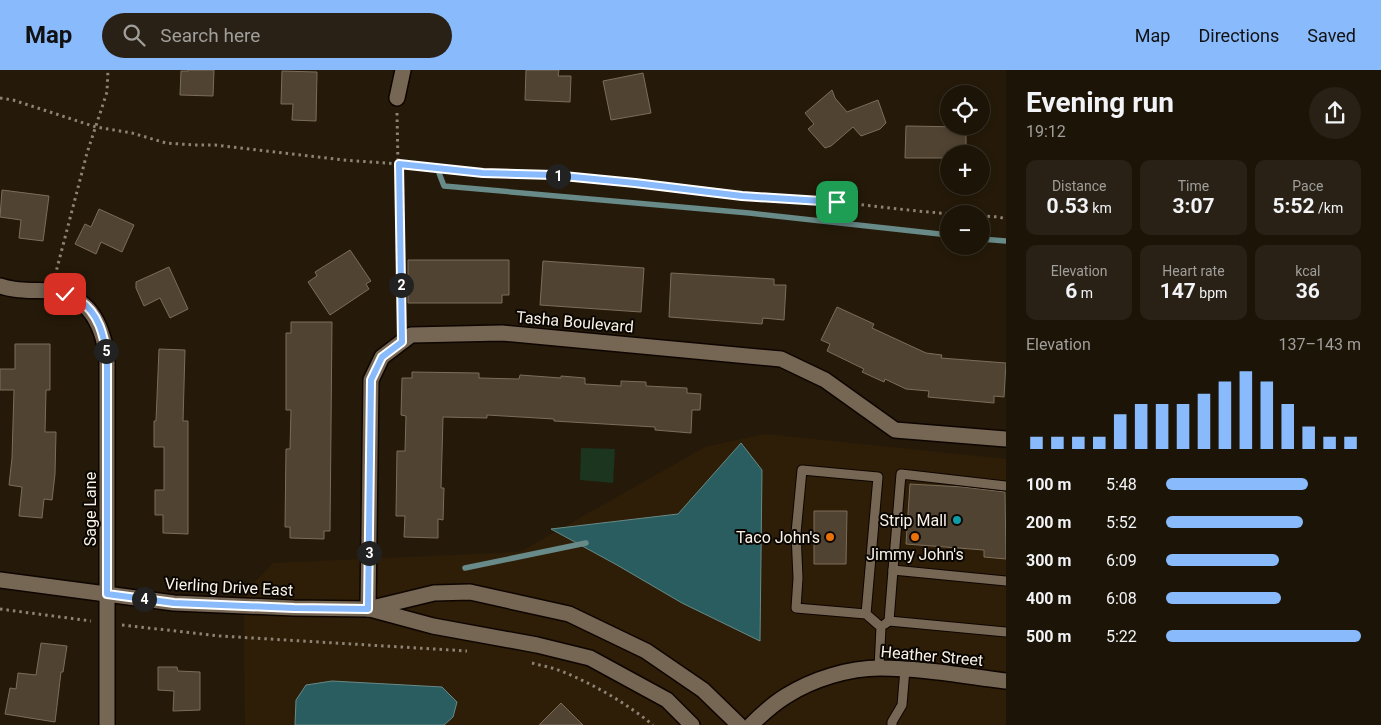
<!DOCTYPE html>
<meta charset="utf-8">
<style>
body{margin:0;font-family:Roboto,sans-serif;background:#292115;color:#f1f3f6;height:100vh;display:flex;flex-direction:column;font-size:19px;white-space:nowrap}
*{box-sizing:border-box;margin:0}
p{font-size:16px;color:#a09e9b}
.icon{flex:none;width:28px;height:28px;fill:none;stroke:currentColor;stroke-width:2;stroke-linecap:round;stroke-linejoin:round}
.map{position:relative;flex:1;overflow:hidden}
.side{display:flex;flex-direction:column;background:#1c1407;width:375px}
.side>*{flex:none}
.controls{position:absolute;left:940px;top:15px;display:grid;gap:10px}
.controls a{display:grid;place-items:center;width:50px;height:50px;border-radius:50%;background:#1c1407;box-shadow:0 2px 8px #0003,0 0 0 1px #3a3328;font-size:25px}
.pin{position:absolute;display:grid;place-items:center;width:42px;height:42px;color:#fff;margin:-21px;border-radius:10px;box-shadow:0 2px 8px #0006}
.km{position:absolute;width:25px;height:25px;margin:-12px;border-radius:50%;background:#222;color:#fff;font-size:14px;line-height:25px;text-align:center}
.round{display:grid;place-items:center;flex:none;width:52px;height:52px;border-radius:26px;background:#292115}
.headline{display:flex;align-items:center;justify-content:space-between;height:85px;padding:0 20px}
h1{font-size:28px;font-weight:700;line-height:38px}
.stats{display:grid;grid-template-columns:repeat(3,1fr);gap:8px;height:85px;padding:5px 20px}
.stats div{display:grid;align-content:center;border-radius:10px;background:#292115;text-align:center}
.stats b{font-size:21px;font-weight:700}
.stats small{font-size:14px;font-weight:400}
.stats p{font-size:14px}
.chart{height:140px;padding:10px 20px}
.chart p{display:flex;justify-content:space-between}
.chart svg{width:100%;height:90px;margin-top:5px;stroke:#88bafc;stroke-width:6}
ul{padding:0 20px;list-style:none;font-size:16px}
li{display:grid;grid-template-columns:80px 60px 1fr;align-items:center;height:38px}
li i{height:12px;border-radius:6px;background:#88bafc}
header{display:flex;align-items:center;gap:30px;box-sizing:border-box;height:70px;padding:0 25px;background:#88bafc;color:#111}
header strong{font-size:24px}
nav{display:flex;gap:28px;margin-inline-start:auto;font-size:18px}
.search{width:350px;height:45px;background:#292115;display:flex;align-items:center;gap:12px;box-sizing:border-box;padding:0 18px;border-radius:28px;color:#a09e9b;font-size:19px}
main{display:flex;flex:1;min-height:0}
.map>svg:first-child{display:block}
</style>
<header>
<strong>Map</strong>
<div class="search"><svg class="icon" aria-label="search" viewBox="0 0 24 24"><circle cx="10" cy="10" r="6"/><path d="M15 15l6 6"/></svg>Search here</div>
<nav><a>Map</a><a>Directions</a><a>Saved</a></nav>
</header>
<main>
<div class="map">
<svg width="1006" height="655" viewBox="0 0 1006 655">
<rect width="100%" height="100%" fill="#251a09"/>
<polygon fill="#2e1e07" points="765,364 1006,389 1006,655 245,655 244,523 273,493 520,482 705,377"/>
<polygon fill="#1b351f" points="581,378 615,379 613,413 580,410"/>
<g fill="#295d5f" stroke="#688a88">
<polygon points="741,373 762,400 760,571 682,533 617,495 551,459 678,444"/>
<polygon points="332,611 442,617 457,632 453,647 444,655 295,655 296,630 306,615"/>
</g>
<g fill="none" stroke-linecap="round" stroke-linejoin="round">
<g stroke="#688a88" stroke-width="5.5">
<polyline points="439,103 444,116 749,143 949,165"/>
<polyline points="981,169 1006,171"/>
<polyline points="465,498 586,473"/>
</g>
</g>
<g fill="#514332" stroke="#7c6d5a">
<polygon points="188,0 214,0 213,26 180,25 181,1 188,1"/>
<polygon points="526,0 559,0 558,6 571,6 570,32 525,30"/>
<polygon points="282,1 317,2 316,51 292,50 293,34 281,34"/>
<polygon points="643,3 651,43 611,50 603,11"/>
<polygon points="832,20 835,28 847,42 878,30 886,53 880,59 861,66 853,57 831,76 825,78 808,59 814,54 805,43"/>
<polygon points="906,56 966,57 966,84 949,84 949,88 905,88"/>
<polygon points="2,120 49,126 43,171 19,168 21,150 0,147"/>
<polygon points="99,139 134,155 122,182 101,172 96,184 75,174 85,154 91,157"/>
<polygon points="350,180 371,211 366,214 369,219 330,245 308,212 317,206 315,202"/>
<polygon points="408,190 509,190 509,225 502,225 502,233 408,233"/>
<polygon points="543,191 644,198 641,242 540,235"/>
<polygon points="169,197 188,239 170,248 160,228 144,236 136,218 136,212"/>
<polygon points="671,203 774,209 774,215 786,215 784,250 763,248 762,254 669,247"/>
<polygon points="837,237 874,254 872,258 926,283 942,285 941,288 1006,293 1004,327 994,326 994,333 928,327 929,321 906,319 885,309 884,312 862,302 864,299 827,281 830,274 821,270"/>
<polygon points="291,252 332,252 330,461 324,461 324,469 290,468 290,457 285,457 286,379 290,379 291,340 286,340 286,263 291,263"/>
<polygon points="15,274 50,274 50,320 46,320 45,362 56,362 55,404 52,430 44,429 42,448 19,446 22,417 9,415 12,388 14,320 0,320 0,299 15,299"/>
<polygon points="159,279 185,280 183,351 188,351 188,464 163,463 163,445 155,445 155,420 164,420 164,377 154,377 154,351 156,351"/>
<polygon points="412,302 479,303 479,308 519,309 520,305 561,308 561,306 585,308 585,314 621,316 621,311 646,312 646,316 687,318 687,323 701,324 700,340 692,340 691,363 655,360 655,357 554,351 554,349 487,345 487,348 443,347 441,418 444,418 443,450 438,449 438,468 404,467 405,446 396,446 397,381 405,381 406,346 401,345 402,308 412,308"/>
<polygon points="910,414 963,417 1005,422 1006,489 984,487 984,480 906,474"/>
<polygon points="814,441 847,441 846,494 814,494"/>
<polygon points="41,573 67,576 63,602 61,602 55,652 5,644 10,618 16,619 18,603 36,605"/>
<polygon points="158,597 177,597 178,601 200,602 200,640 173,641 174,621 158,620"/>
<polygon points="561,633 583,655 539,655"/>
</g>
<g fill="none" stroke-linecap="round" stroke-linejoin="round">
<g stroke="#0e0500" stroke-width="11">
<g id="service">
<polyline points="893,500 901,404 1006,416"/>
<polyline points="866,544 878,407 802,400 796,463 798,508 796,538 866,544 881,557 879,598"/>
<polyline points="889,551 893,500 1006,511"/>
<polyline points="885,554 889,551 1006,562"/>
<polyline points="892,655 892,652 902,635 905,599"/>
</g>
</g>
<g stroke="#0e0500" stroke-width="18">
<g id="minor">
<polyline points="397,28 403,0"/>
<path d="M0,216C7,218 16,220 23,220C33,221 42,220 51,221C89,226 102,253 107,287V655"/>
<polyline points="368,539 371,310 382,287 411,265 502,263 781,289 825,310 895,360 1006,369"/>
<path d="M751,655C762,644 773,634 786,626C813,609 849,598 880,598C922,598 965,606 1006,611"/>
</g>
</g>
<g stroke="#0e0500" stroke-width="18">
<g id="tertiary">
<polyline points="0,510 174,533 294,538 368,539 434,523 470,522 569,544 646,581 703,620 739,655"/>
<polyline points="370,539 433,556 537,575 590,588 667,630 692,655"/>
</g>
</g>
<g stroke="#8d8375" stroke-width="3" stroke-dasharray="2.5 4" stroke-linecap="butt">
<polyline points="0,28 13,30 96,57 132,63 166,73 194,75 215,75 343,90 399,94 483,103 553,105 635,113 742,126 837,132 917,141 951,144"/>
<polyline points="397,43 401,252"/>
<polyline points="981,146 999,147 1006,149"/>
<polyline points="55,206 87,83 107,22 108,0"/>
<polyline points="0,539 91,551"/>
<polyline points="122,555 220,566 467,581"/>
<path d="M532,593C543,596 555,598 566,603C597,616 627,634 653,655"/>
</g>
<use href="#service" stroke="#766755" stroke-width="9"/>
<use href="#minor" stroke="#766755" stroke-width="15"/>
<use href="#tertiary" stroke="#766755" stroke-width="15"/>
</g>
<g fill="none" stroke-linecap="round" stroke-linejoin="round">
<g stroke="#fff" stroke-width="10">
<path id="route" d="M65,224C70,227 75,228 80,231C99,243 104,266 107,287V524L174,533L294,538L368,539L371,310L382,287L402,272L399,94L483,103L553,105L635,113L742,126L837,132"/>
</g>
<use href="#route" stroke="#88bafc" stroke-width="6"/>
</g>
<circle fill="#0f9aa8" stroke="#0a0602" stroke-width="2" cx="957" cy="450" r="5"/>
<g fill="#e8710a" stroke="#0a0602" stroke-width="2">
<circle cx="830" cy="467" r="5"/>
<circle cx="915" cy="467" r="5"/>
</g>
<g text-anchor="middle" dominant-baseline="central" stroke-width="4" stroke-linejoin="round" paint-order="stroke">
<g font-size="16" fill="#faf2e7" stroke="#0a0602">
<text transform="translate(575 252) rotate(5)">Tasha Boulevard</text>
<text transform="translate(90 439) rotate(-90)">Sage Lane</text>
<text transform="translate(229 517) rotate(3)">Vierling Drive East</text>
<text transform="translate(932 586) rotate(5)">Heather Street</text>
</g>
<g font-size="16" fill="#faf2e7" stroke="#0a0602" text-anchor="end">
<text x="947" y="450">Strip Mall</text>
<text x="820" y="467">Taco John's</text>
<text x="915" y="484" text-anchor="middle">Jimmy John's</text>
</g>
</g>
</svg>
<div class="controls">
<a><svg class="icon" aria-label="locate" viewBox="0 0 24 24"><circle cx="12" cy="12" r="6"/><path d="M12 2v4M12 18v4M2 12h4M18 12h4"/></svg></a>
<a>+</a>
<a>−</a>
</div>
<div class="pin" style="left:837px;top:132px;background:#1e9e55"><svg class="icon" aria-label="arrive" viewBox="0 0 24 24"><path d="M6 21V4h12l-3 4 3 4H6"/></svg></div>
<div class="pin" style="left:65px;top:224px;background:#d93025"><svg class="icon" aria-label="check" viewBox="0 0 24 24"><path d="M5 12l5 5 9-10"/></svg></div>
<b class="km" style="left:558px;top:106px">1</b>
<b class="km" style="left:401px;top:215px">2</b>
<b class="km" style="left:369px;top:483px">3</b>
<b class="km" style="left:144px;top:529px">4</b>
<b class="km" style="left:106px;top:281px">5</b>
</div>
<section class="side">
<div class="headline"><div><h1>Evening run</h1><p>19:12</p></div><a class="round"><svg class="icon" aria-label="share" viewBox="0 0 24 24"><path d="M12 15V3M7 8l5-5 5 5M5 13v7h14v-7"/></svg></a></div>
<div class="stats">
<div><p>Distance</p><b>0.53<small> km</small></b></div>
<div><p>Time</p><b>3:07</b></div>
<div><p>Pace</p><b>5:52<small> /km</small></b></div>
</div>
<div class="stats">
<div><p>Elevation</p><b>6<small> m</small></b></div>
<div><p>Heart rate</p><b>147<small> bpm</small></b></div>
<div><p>kcal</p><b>36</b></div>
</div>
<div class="chart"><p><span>Elevation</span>137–143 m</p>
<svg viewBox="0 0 160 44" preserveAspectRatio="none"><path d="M5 44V38M15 44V38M25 44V38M35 44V38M45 44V27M55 44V22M65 44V22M75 44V22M85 44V17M95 44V11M105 44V6M115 44V11M125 44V22M135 44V33M145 44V38M155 44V38"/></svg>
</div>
<ul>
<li><b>100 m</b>5:48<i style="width:73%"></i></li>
<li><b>200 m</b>5:52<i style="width:70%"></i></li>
<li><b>300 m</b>6:09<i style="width:58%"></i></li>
<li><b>400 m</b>6:08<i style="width:59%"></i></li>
<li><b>500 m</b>5:22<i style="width:100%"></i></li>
</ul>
</section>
</main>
